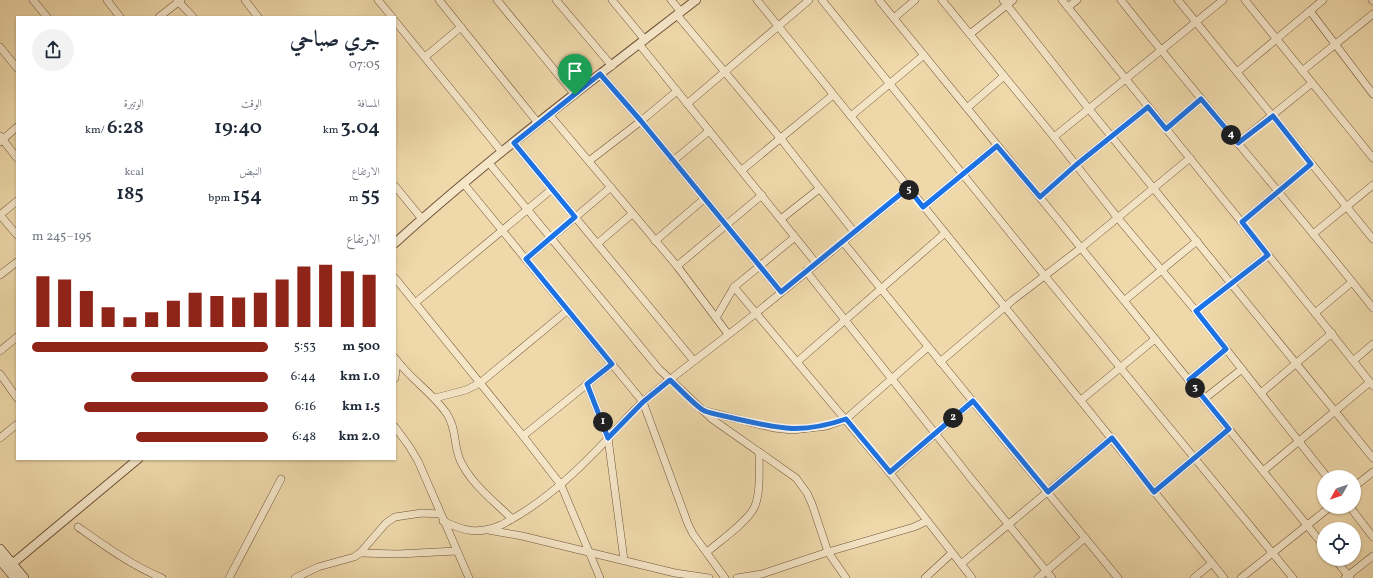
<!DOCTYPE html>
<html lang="ar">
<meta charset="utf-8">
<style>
body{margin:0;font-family:Vollkorn,Amiri,serif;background:#f2f2f3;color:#1f2937;direction:rtl;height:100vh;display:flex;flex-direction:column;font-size:15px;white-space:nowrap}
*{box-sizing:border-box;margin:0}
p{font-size:13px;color:#747a83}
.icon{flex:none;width:22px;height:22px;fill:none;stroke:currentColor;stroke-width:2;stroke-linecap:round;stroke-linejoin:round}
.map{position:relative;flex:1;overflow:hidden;direction:ltr}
.sheet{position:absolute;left:16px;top:16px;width:380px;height:444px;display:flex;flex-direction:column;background:#fff;border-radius:0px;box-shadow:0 1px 3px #0004;direction:rtl}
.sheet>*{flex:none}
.needle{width:26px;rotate:230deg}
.buttons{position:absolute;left:1317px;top:470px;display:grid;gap:8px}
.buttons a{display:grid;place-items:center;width:44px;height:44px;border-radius:50%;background:#fff;box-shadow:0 1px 3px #0004;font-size:20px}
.pin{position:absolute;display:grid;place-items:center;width:34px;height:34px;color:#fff;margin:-41px -17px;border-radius:50% 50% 50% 0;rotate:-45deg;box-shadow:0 0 4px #0007}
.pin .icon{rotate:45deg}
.km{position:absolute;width:20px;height:20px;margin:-10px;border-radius:50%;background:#222;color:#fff;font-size:11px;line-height:20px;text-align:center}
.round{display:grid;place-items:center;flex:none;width:42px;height:42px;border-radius:21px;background:#f2f2f3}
.headline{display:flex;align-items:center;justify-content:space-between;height:68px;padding:0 16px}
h1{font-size:22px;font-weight:600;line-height:30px}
.stats{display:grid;grid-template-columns:repeat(3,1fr);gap:6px;height:68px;padding:4px 16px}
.stats div{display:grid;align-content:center}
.stats b{font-size:20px;font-weight:600}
.stats small{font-size:11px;font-weight:400}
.stats p{font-size:11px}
.chart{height:112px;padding:8px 16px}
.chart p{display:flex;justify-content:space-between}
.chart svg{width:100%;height:72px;margin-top:4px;stroke:#8f2418;stroke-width:6}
ul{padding:0 16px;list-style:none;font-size:13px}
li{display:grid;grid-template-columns:64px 48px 1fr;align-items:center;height:30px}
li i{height:10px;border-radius:5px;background:#8f2418}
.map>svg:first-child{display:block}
</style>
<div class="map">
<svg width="1373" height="578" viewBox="0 0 1373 578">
<rect width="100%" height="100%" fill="#efd9ab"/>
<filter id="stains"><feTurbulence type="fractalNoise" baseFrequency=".005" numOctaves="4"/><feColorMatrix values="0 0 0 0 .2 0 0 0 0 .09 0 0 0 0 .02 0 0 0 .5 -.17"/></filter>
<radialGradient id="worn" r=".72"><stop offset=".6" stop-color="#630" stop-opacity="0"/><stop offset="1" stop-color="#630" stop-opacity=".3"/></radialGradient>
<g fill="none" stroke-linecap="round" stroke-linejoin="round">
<g stroke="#705338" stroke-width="8">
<g id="minor">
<polyline points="33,0 47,17"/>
<polyline points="107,0 120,17"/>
<polyline points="177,0 193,17"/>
<polyline points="245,0 258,17"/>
<polyline points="378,0 392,17"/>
<polyline points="439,0 538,123"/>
<polyline points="497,0 575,95"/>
<polyline points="556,0 612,66"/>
<polyline points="612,0 645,40"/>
<polyline points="671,0 681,12"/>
<polyline points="757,0 1224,578"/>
<polyline points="822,0 1045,276 1293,578"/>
<polyline points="879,0 1324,546"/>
<polyline points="942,0 1054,137 1117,217 1196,311 1327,477"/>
<polyline points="1003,0 1089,109 1373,458"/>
<polyline points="1062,0 1315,313 1373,386"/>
<path d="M1121,0C1203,104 1291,204 1373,308"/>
<polyline points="1178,0 1373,239"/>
<polyline points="1245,0 1373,158"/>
<polyline points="1372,0 1373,1"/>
<polyline points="1068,7 1077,0"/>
<polyline points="1310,11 1373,94"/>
<polyline points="677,15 781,139 854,232"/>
<polyline points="159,17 181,0"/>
<polyline points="894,18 915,0"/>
<polyline points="395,21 502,152"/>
<polyline points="970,34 1013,0"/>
<polyline points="639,44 816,263"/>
<polyline points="0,47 17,68"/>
<polyline points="425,57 461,27"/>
<polyline points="1302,71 1373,14"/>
<polyline points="1237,72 1323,0"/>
<polyline points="600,74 641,121 781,292"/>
<polyline points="687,104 809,0"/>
<polyline points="967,108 1004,76"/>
<polyline points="549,114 677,266 728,334"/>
<polyline points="851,116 924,55"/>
<polyline points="1166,129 1201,99"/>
<polyline points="0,136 17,158"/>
<polyline points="1054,137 1223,0"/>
<polyline points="0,142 17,127"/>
<polyline points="514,143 694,361"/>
<polyline points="1238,143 1312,83"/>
<polyline points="589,161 641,121 677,91"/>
<polyline points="673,161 709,131"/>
<polyline points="489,163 659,369 712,419 796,478 807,493 812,504 828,552 846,578"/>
<polyline points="742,170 833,95"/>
<polyline points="464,184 643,402 688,524 693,534 725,578"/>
<polyline points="395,186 422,219"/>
<polyline points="1040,197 1076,165 1148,107"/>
<polyline points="923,207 997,146"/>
<polyline points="0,215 17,235"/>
<polyline points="0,215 17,201"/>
<polyline points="781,219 819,189"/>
<polyline points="1242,222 1311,164"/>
<polyline points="1313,234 1373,185"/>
<polyline points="655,241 704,199"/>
<path d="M843,242C934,354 1026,467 1118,578"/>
<polyline points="597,244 632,214"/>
<polyline points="526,259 611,187"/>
<polyline points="677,266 762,195"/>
<polyline points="806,271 973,481 1052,578"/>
<polyline points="0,275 17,262"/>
<polyline points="395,278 523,436 561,485 600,578"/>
<polyline points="734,287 890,473 972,578"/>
<polyline points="1125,300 1197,241"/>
<polyline points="415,303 552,189"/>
<polyline points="1196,311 1268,255"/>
<polyline points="1315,313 1352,282"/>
<polyline points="716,318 734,287 795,237"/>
<polyline points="0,351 17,337"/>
<path d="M395,358C410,379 432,392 447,414C457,430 453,443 460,460C471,484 494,501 512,519"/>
<polyline points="1353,361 1373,344"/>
<polyline points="797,362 945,233"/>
<polyline points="940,362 1013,300 1081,248 1190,158"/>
<polyline points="0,374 17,398"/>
<polyline points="395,378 397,361"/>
<polyline points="1189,380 1226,349"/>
<polyline points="587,384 608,438 624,560"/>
<polyline points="1261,393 1332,333"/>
<polyline points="435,398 466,390 480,383 568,310"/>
<polyline points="1204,399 1242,369"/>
<polyline points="1081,400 1155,339"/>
<polyline points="705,411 774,428 792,430 827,426 846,419 928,347"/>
<polyline points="395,427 409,446 418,461 469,578"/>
<polyline points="523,436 612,364"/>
<polyline points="0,438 16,425"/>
<polyline points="1263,471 1370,382"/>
<polyline points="890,473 973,401"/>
<polyline points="1354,487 1373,472"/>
<polyline points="1154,492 1229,429"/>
<polyline points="1350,507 1373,537"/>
<path d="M443,521C463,531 479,535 501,525C537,507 568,480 596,451C612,435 627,416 644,401C680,370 719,343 756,313C807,272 857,230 908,188"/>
<path d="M78,527C105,546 131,565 162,578"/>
<polyline points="488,530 522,536 675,573 709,578"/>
<path d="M707,552C720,541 747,522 754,508C761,494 759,468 759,452"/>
<polyline points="360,553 398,554 457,551"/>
<polyline points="1335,559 1350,578"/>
<polyline points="961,564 1112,438"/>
<polyline points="229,578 281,479"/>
<polyline points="295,578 318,567 354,557 360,553 386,523 395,517 422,513 440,514"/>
<polyline points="737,578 762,574 828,552 914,527 927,521"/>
<polyline points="925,578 952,553"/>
<polyline points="1038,578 1085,538"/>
<polyline points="1194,578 1212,563"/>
<polyline points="1241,578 1330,507"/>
<polyline points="1345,578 1373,556"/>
</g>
</g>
<g stroke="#705338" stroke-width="10">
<g id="tertiary">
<path d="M395,243C490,157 595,78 696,0"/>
<polyline points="12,564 138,459"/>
</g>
</g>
<g stroke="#462612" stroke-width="10">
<g id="secondary">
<polyline points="0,549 24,578"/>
<polyline points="0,560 15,578"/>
</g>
</g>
<use href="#minor" stroke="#f5e6c8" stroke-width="7"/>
<use href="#tertiary" stroke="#f5e6c8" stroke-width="8"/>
<use href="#secondary" stroke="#f5e6c8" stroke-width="9"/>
</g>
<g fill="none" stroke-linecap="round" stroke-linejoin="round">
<g stroke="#fff" stroke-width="8">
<path id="route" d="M600,74L641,121L781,292L908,188L923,207L997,146L1040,197L1076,165L1148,107L1166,129L1201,99L1238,143L1273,116L1311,164L1242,222L1268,255L1196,311L1226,349L1189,380L1229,429L1154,492L1112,438L1048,492L973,401L890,472L846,419C802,434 781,429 737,419C727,416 715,415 705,411C698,409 677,386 670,380L643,402L608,438L587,384L612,364L526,259L575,217L514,143Z"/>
</g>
<use href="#route" stroke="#1a73e8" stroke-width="5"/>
</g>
<rect width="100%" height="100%" filter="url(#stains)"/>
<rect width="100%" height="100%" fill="url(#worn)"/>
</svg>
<div class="buttons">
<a><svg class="needle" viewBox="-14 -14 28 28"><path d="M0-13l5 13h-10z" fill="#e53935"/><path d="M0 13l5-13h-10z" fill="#747a83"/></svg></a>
<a><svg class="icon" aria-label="locate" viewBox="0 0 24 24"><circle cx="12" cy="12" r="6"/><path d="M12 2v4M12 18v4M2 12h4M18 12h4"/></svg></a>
</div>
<div class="pin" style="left:575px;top:95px;background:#1e9e55"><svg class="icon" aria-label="arrive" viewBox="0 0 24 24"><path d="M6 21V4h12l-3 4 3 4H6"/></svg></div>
<b class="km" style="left:603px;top:422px">1</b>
<b class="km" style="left:953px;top:418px">2</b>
<b class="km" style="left:1195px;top:388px">3</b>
<b class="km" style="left:1231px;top:135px">4</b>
<b class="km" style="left:909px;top:190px">5</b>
<section class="sheet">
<div class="headline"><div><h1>جري صباحي</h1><p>07:05</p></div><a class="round"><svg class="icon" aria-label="share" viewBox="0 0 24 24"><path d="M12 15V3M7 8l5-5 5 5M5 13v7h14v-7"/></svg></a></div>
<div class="stats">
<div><p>المسافة</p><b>3.04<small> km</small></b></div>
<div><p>الوقت</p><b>19:40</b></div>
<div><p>الوتيرة</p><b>6:28<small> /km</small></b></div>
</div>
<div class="stats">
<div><p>الارتفاع</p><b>55<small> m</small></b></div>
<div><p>النبض</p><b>154<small> bpm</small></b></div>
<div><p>kcal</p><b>185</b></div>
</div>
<div class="chart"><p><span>الارتفاع</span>195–245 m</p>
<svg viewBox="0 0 160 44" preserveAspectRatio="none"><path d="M5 44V13M15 44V15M25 44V22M35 44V32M45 44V38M55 44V35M65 44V28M75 44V23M85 44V25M95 44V26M105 44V23M115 44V15M125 44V7M135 44V6M145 44V10M155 44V12"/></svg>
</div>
<ul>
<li><b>500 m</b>5:53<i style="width:100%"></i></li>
<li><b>1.0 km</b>6:44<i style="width:58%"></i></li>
<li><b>1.5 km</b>6:16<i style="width:78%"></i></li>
<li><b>2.0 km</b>6:48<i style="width:56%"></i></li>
</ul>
</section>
</div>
